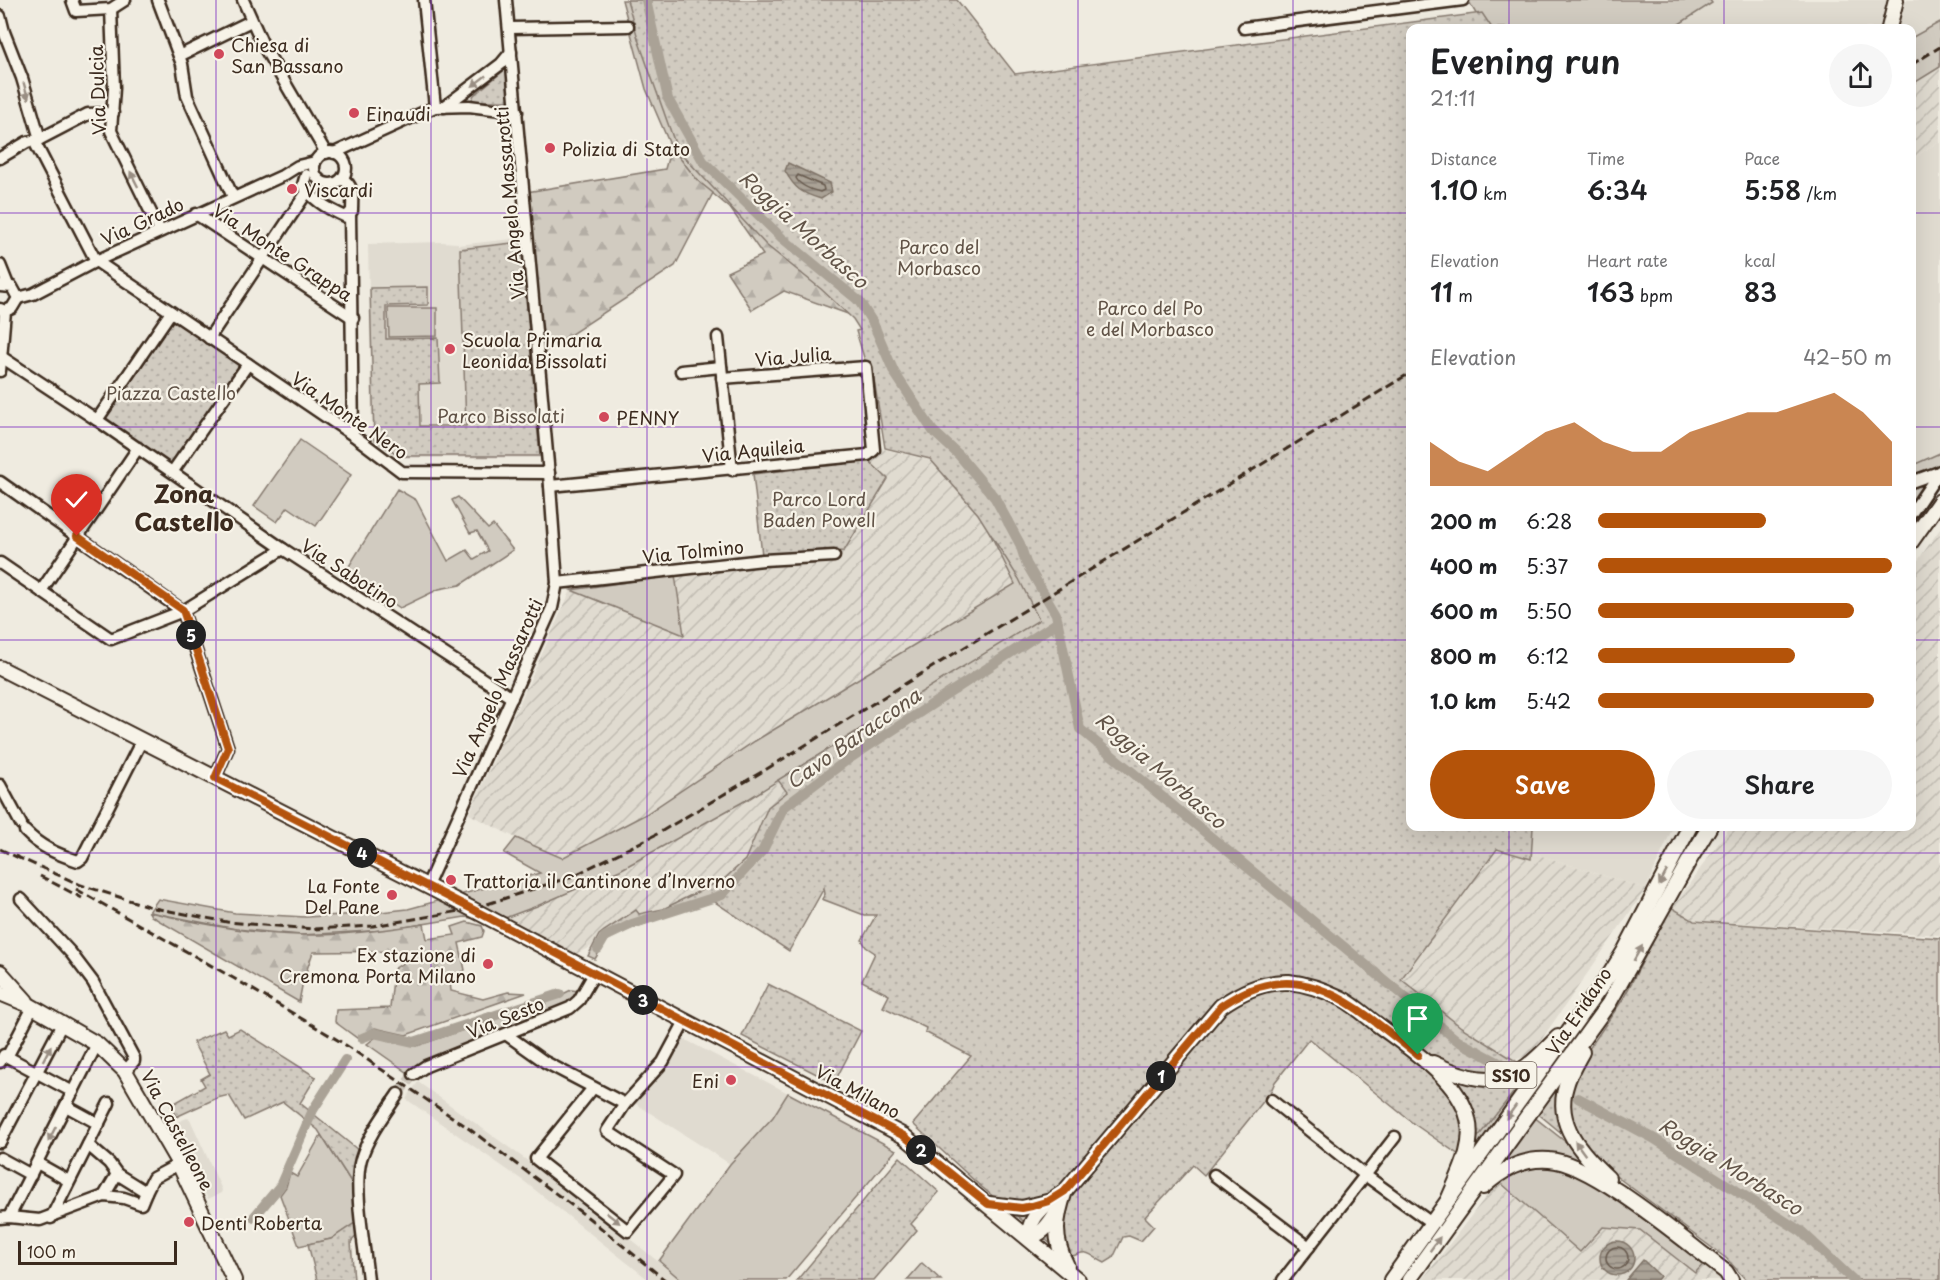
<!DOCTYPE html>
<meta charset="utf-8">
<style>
body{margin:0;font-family:"Playpen Sans",sans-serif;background:#f6f6f6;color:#202124;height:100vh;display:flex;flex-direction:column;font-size:22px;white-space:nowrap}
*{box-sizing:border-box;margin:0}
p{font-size:20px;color:#757577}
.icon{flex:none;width:33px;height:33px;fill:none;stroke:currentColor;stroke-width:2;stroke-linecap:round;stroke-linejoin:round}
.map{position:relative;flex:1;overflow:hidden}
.panel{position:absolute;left:1406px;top:24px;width:510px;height:807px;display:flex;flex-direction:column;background:#fff;border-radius:12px;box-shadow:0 6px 24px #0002}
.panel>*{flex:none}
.scale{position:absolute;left:18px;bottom:15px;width:159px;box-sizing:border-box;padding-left:6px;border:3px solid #3b2a1e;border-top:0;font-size:16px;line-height:21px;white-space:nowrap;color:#3b2a1e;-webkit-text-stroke:4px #f7f3e8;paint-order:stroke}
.pin{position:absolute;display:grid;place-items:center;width:51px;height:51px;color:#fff;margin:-62px -26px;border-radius:50% 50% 50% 0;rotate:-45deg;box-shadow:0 0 6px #0007}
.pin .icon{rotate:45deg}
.km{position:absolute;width:30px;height:30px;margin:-15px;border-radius:50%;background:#222;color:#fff;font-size:16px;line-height:30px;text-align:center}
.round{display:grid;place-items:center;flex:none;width:63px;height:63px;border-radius:32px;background:#f6f6f6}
.overview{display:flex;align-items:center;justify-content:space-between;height:102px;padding:0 24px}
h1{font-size:33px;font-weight:600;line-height:45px}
.figures{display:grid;grid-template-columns:repeat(3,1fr);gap:9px;height:102px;padding:6px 24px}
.figures div{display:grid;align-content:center}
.figures b{font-size:26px;font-weight:600}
.figures small{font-size:16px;font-weight:400}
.figures p{font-size:16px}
.chart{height:168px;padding:12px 24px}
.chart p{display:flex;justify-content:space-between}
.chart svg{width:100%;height:108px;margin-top:6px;fill:#b45309;opacity:.7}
.button{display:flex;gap:12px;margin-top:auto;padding:12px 24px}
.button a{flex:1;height:69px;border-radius:36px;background:#b45309;color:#fff;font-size:24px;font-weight:600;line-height:69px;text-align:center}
.button a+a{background:#f6f6f6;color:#202124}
ul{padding:0 24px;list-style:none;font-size:20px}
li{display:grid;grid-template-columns:96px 72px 1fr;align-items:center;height:45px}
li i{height:15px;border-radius:8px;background:#b45309}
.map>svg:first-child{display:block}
</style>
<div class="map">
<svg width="1940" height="1280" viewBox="0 0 1940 1280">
<defs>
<pattern id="industrial-furrows" width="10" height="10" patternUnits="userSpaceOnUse" patternTransform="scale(1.5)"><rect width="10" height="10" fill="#e0dbd0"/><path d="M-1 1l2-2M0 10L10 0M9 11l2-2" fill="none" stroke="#c1bcb2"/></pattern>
<pattern id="forest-firs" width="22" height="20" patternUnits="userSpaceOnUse" patternTransform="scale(1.5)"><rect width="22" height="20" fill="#d1cbc0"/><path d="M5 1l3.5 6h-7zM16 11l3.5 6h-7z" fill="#b4aea5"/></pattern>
<pattern id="park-dots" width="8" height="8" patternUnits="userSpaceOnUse" patternTransform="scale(1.5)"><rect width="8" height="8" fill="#d1cbc0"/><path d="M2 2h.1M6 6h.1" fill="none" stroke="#b4aea5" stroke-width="1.8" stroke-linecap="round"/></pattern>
<pattern id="water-rules" width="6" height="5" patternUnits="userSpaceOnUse" patternTransform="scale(1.5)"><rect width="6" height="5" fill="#aaa296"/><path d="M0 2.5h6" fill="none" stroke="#8c847a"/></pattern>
</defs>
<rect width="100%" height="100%" fill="#efebe0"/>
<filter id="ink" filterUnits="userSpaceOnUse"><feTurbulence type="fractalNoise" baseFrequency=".0167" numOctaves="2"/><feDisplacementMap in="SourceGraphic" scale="12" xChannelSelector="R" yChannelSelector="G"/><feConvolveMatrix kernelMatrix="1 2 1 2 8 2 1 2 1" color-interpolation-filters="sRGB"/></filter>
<g filter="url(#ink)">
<g fill="#e0dbd0">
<polygon points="1710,0 1895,0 1893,28 1672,28 1712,3"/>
<polygon points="1903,0 1940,0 1940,22 1911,38 1911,28 1896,28"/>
<polygon points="1940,140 1940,453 1911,466 1911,160"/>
<polygon points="522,238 536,367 541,458 399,458 372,440 368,244 441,242 458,243 458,245"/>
<polygon points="1529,827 1673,827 1646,889 1526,851"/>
<polygon points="684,1039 788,1093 773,1117 730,1164 633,1102 668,1066"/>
<polygon points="418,1082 578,1197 681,1280 649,1280 525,1182 406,1099"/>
<polygon points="187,1118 190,1119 222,1190 221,1193 208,1199 172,1127 172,1124"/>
</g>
<g fill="url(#industrial-furrows)">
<polygon points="1940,67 1940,140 1911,160 1911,85"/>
<polygon points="883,449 937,462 980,513 1015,584 755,741 646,814 562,858 516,838 469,814 571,590 684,634 675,575 762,555 844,551 888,479 869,461"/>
<polygon points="1940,529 1940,935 1694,920 1674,908 1675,904 1730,827 1911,826 1911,570"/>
<polygon points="859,730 868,740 727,888 679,905 561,961 488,921 620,870 750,798"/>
<polygon points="1135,793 1410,826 1526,851 1646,889 1532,1053 1481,1075"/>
<polygon points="1497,1182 1580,1252 1603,1227 1640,1230 1694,1273 1713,1254 1742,1280 1422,1280"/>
</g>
<g fill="#d1cbc0" stroke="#867a6f" stroke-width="1.5">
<polygon points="622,0 641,0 1410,472 1043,622 859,730 750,798 620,870 537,906 494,922 465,917 387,930 301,935 236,929 149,912 158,899 235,913 305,917 362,914 408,909 540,873 504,853 516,838 562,858 646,814 755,741 1015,584 980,513 859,317 698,181 671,147 646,89"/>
<polygon points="1468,0 1710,0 1712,3 1673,28 1473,28 1478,17"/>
<polygon points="1940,22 1940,67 1911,85 1911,38"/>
<polygon points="388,308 437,308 437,336 389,337"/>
<polygon points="300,440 351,475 316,526 288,507 277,522 254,506"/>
<polygon points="1940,453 1940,476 1911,514 1911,466"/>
<polygon points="397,489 416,500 448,561 467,550 474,559 488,551 477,531 470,533 452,500 458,497 488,529 493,525 513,550 460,585 439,589 400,608 346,571"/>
<polygon points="675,575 684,635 571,590"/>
<polygon points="571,990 581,991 567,1006 506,1031 422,1061 407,1072 367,1044 376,1037 417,1046 553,999"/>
<polygon points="1481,1075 1605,1173 1713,1254 1695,1273 1640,1230 1603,1227 1580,1252 1464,1151"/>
<polygon points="788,1093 896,1150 786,1280 681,1280 659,1261 730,1164 773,1117"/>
<polygon points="321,1135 355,1188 355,1223 331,1239 299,1246 280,1195 286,1187 290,1173 297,1177"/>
<polygon points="922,1263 941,1280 907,1280"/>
</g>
<g fill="url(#forest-firs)" stroke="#867a6f" stroke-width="1.5">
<polygon points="671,147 698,181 713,193 675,266 541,354 527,192 665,169"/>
<polygon points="730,208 859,318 784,291 752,310 727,272 763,255"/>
<path d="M149,912C198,923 249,934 300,935C338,936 386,930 424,924L427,939L455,935L452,927L467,922L482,926L484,931L482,937L459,943L465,970L450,981L451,991L483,999L508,992L526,993L406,1035L375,1028L357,1038L335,1022L336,1010L390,1008L394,969L421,951L313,952L303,981L299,1002L151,916Z"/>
</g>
<g fill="url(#park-dots)" stroke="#867a6f" stroke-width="1.5">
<path d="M627,0H957L1015,74L1482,13L1492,28H1410V826L1533,827L1531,859L1497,849L1401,979L1461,1027L1522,1065L1571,1081L1578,1065L1623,999L1671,907L1694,921L1940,938V1280H1746L1727,1259L1593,1159L1513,1093L1462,1157L1414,1124L1309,1039L1275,1082L1270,1093L1204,1175L1193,1165L1145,1217L1154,1226L1141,1241L1129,1236L1123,1237L1113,1258L1105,1263C1086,1254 1091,1248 1068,1258L978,1184L913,1124L971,1056L925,1032L926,1028L883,1007L889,995L862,981L875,953L866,947L862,940L876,915H864L822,899L825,894L824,888L789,951L712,900L608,937L595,959L588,956L599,935L604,931L636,910L639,914L663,909L724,879L745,860L768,807L787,792L778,780L1039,620L1019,579L978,514L930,459L885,448L872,367L865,361L856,331L860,330L853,319L821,289L766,245L677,149L639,42Z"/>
<polygon points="507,68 511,99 509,101 471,101 474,95"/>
<polygon points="521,242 540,456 400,456 374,439 370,288 428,287 428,305 386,306 386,339 438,338 440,383 419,384 420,426 466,426 460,249"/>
<polygon points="171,317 241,365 172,466 102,419"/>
<polygon points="869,461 888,479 844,551 762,555 753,474"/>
<polygon points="768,984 861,1031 834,1083 742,1036"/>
<polygon points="224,1029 228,1035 240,1029 316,1077 300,1103 358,1150 355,1188 318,1130 283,1102 244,1120 229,1095 217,1098 176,1117 171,1105 205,1086 201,1079 210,1074 193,1042"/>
<polygon points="900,1157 939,1192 911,1224 917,1230 874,1280 797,1280"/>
<polygon points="355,1223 358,1234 351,1242 354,1280 317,1280 308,1244 331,1239"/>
</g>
<g fill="url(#water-rules)" stroke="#7e7266" stroke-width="1.5">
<path d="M788,163L830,183L832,192L821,199C801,193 795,189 785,171Z"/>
<circle cx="1617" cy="1258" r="17"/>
<polygon points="1643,1260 1660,1276 1657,1280 1626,1280"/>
</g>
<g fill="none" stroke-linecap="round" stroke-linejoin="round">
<g stroke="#675a4e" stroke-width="1.5">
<path d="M798,175L823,186L824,190L820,192C812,190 800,186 796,178Z"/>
<circle cx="1617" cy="1258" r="11"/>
</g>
<g stroke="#aaa296" stroke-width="10">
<polyline points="646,0 668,99 703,161 782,238 859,301 873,323 894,372 933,431 959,455 995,498 1020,544 1026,563 1056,614 1080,729 1458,1041 1505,1066"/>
<polyline points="598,949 605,937 632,924 722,895 763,850 783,808 847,760 1058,622"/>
<polyline points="362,1038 374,1033 414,1042 560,994"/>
<polyline points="1578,1098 1653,1138 1802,1232 1853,1280"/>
<polyline points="254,1217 280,1186 313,1110 345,1060"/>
</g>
<polyline stroke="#cbc4b9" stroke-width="10" stroke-dasharray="10 5" stroke-linecap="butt" points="398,1094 414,1074"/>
<g stroke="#3b2a1e" stroke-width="15">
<g id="minor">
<polyline points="72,0 76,11 111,9 125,0"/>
<polyline points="158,0 182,64 187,96 233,197"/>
<polyline points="243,0 264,47 326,153"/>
<polyline points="424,0 435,107"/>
<polyline points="111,9 114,88 111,131 160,231"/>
<polyline points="0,16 4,32 22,78 40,139 34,141 96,261 353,435 402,472 549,473"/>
<polyline points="510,28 628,26"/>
<polyline points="1244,28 1463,0"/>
<polyline points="179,56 251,21"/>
<polyline points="444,107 501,64 511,52"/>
<circle cx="330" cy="168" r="16"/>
<polyline points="334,153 435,107 469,106 517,112"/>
<polyline points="0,158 27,142 40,139 88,114 113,113"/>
<path d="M306,175L303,185C312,200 330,210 346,217L352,211C352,199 355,185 342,179"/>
<polyline points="196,214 353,318"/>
<polyline points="350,214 353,435"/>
<polyline points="0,265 8,285"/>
<polyline points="0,286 12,287 18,298 12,308 5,311 0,309"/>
<polyline points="18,298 33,294 96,261 282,176 298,166 315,162"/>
<polyline points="718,337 732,470"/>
<polyline points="209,338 307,192"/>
<polyline points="0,356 97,420 283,549 512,698"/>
<polyline points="0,371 5,311"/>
<polyline points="681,371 721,367"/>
<polyline points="97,420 171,312"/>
<polyline points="173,471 248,364"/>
<polyline points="0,482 183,611 228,748 215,778"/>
<polyline points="1911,482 1939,472"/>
<polyline points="550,486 868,455 874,450 866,367 722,378"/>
<polyline points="1911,514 1940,471"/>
<polyline points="0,563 111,639 183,611 283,549"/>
<polyline points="557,583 763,560 834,556"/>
<polyline points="41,591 138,448"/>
<polyline points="0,785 21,824"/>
<path d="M25,831C40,847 57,854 78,861L82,858L142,740"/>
<polyline points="427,886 552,608 557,583 550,486 506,0"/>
<polyline points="21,899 71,953 93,982 134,1058 134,1061 125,1071"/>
<polyline points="507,1035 545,1062 625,1104"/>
<polyline points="7,1057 33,1007"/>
<polyline points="0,1062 4,1055 73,1092"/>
<polyline points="414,1074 426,1066 570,1008 579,1000 594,974"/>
<polyline points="593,1088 536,1159 628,1231 674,1175 607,1131 625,1104 663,1062 685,1021"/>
<polyline points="1271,1100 1365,1175 1426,1219"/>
<polyline points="66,1106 99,1124"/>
<polyline points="0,1142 62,1024"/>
<polyline points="0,1158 31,1175"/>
<polyline points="37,1163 69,1181"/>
<polyline points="1214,1175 1309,1247"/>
<polyline points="146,1192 153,1178 179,1164"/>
<polyline points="104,1196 117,1174"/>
<polyline points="9,1217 97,1044"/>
<polyline points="0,1218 9,1217 40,1220 104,1196 124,1198 141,1204 146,1192 117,1174 109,1163 88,1145"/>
<polyline points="51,1218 109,1103"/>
<path d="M368,1280C365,1249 353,1187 361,1159C368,1136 384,1115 398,1094"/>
<polyline points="1283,1280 1395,1137"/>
</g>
</g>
<g stroke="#3b2a1e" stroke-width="18">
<g id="major">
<polyline points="1889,28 1896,0"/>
<polyline points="1911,542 1940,501"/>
<polyline points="0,668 472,909 904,1136 1078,1280"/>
<polyline points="0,972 26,1001"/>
<polyline points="0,993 29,1005 97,1044 125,1071 179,1164 234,1280"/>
<path d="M1582,1052C1576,1063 1569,1074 1566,1086C1554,1124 1582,1154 1608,1178"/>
<path d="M1433,1063C1462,1077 1498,1089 1527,1066C1538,1058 1548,1047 1558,1037"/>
<path d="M1483,1187C1502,1170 1522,1158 1549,1160C1593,1162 1688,1244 1726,1272L1731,1280"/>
<path d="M1065,1191C1055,1220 1053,1238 1067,1266"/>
<polyline points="989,1204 1022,1208 1047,1202"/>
<path d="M1028,1237C1029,1215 1048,1202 1065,1191L1221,1006C1241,992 1263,981 1289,982C1307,984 1324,990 1341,998C1353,1004 1364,1014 1374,1022C1406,1046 1459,1079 1468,1119C1475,1146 1459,1174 1449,1198"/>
<path d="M1028,1237C1043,1235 1049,1224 1057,1212"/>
<polyline points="1391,1280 1610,974 1625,950 1690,826"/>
<polyline points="1409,1280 1609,1003 1690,859 1710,826"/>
</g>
</g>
<use href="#minor" stroke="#f7f3e8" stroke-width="10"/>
<use href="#major" stroke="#f7f3e8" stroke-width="14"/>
<g stroke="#3b2a1e" stroke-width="3" stroke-dasharray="9 4.5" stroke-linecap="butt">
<polyline points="1911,65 1940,47"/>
<polyline points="0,849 21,859"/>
<polyline points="15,856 81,885 154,908 227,922 312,929 373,926 472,909 573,876 657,834 770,767 1410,373"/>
<polyline points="40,876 82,898"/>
<polyline points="76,889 235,979 341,1042 464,1125 590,1219 665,1280"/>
</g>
</g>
<defs><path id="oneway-solid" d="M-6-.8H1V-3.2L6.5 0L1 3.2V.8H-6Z" transform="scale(1.5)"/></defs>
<g fill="#998e83">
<use href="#oneway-solid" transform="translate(479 81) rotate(142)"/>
<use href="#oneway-solid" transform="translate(26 91) rotate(74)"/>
<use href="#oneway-solid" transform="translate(134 179) rotate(-117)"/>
<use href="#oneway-solid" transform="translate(1663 878) rotate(118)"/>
<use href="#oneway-solid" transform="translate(1638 953) rotate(-60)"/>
<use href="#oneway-solid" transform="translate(47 1053) rotate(-62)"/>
<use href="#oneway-solid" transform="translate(1511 1112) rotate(126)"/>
<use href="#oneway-solid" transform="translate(52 1134) rotate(117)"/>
<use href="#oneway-solid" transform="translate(1580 1148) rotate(-126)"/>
<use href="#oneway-solid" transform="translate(613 1218) rotate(38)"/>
<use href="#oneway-solid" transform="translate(1435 1244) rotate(-54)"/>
</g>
</g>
<g fill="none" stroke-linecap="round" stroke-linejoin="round" filter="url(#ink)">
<g stroke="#fff" stroke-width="12">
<path id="route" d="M77,536L183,610L228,748L215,778L472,909L904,1136L988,1204L1022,1208L1032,1206L1049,1201L1065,1191L1221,1006C1301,950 1355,1007 1418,1055"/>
</g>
<use href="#route" stroke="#b45309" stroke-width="8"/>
</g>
<path fill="none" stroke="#7b2cbf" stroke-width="1.5" stroke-opacity="0.55" d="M216,0V1280M431,0V1280M647,0V1280M862,0V1280M1078,0V1280M1293,0V1280M1509,0V28M1724,0V28M0,213H1410M1911,213H1940M0,427H1410M1911,427H1940M0,640H1410M1911,640H1940M1509,826V1280M1724,826V1280M0,853H1940M0,1067H1940"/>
<g fill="#d1495b" stroke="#f7f3e8" stroke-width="2">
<circle cx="219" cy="54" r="6"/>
<circle cx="354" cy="113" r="6"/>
<circle cx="550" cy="148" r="6"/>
<circle cx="292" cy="189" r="6"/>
<circle cx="450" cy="349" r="6"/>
<circle cx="604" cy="417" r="6"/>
<circle cx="451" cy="880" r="6"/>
<circle cx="392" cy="895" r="6"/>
<circle cx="488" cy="964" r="6"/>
<circle cx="731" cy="1080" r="6"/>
<circle cx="189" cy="1222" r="6"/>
</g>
<g text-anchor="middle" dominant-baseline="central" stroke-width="4.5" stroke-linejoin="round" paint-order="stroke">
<rect fill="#f7f3e8" stroke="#73665b" stroke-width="1.5" x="1485.5" y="1062" width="51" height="26" rx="4.5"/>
<g font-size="16" font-weight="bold" fill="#3b2a1e">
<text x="1511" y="1075">SS10</text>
</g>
<g font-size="18" fill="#3b2a1e" stroke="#f7f3e8" text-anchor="start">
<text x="231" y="44">Chiesa di<tspan x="231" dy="21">San Bassano</tspan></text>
<text x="366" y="113">Einaudi</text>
<text x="562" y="148">Polizia di Stato</text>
<text x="304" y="189">Viscardi</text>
<text x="462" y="339">Scuola Primaria<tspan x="462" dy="21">Leonida Bissolati</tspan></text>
<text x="616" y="417">PENNY</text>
<text x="463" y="880">Trattoria il Cantinone d’Inverno</text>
<text x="380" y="885" text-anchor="end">La Fonte<tspan x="380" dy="21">Del Pane</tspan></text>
<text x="476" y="954" text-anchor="end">Ex stazione di<tspan x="476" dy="21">Cremona Porta Milano</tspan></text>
<text x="719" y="1080" text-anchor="end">Eni</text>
<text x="201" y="1222">Denti Roberta</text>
</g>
<g font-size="18" fill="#3b2a1e" stroke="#f7f3e8">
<text transform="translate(97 90) rotate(-92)">Via Dulcia</text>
<text transform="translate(509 203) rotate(-95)">Via Angelo Massarotti</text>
<text transform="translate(142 221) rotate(-25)">Via Grado</text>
<text transform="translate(283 252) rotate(33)">Via Monte Grappa</text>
<text transform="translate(793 356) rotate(-5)">Via Julia</text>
<text transform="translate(350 415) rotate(35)">Via Monte Nero</text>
<text transform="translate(753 450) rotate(-6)">Via Aquileia</text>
<text transform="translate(693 551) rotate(-6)">Via Tolmino</text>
<text transform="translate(350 573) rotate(33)">Via Sabotino</text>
<text transform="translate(497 688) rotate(-66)">Via Angelo Massarotti</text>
<text transform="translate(1578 1011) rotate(-56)">Via Eridano</text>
<text transform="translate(505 1017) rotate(-22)">Via Sesto</text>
<text transform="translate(858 1091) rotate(28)">Via Milano</text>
<text transform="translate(178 1130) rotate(62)">Via Castelleone</text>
</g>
<g font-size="18" fill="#605246" stroke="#f7f3e8">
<text x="939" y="246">Parco del<tspan x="939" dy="21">Morbasco</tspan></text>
<text x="1150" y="307">Parco del Po<tspan x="1150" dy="21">e del Morbasco</tspan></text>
<text x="171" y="392">Piazza Castello</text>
<text x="501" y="415">Parco Bissolati</text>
<text x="819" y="498">Parco Lord<tspan x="819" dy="21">Baden Powell</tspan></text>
</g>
<g font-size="20" font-style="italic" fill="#625448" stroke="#f7f3e8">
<text transform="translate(804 229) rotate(42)">Roggia Morbasco</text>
<text transform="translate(853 738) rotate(-35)">Cavo Baraccona</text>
<text transform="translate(1161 770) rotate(41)">Roggia Morbasco</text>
<text transform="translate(1731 1166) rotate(32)">Roggia Morbasco</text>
</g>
<g font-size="24" font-weight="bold" fill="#3b2a1e" stroke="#f7f3e8">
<text x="184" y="493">Zona<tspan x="184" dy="28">Castello</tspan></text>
</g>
</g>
</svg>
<div class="scale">100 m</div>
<div class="pin" style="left:1418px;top:1055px;background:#1e9e55"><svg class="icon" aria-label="arrive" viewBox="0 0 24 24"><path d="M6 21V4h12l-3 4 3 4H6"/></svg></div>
<div class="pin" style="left:77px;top:536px;background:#d93025"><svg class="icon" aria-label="check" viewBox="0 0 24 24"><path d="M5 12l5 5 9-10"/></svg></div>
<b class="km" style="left:1161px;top:1076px">1</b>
<b class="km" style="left:921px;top:1150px">2</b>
<b class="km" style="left:643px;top:1000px">3</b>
<b class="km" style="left:362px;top:853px">4</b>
<b class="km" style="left:191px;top:635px">5</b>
<section class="panel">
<div class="overview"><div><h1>Evening run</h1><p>21:11</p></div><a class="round"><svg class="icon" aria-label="share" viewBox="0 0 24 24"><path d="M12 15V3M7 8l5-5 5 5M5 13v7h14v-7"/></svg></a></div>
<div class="figures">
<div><p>Distance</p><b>1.10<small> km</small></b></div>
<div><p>Time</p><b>6:34</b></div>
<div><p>Pace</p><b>5:58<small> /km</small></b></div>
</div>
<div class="figures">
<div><p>Elevation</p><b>11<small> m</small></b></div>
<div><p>Heart rate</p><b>163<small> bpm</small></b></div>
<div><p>kcal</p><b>83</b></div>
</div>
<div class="chart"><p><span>Elevation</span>42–50 m</p>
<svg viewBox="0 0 160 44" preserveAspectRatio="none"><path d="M0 44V26L10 34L20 38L30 30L40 22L50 18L60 26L70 30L80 30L90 22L100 18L110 14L120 14L130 10L140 6L150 14L160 26V44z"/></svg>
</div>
<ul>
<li><b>200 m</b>6:28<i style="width:57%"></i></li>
<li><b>400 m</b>5:37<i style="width:100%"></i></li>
<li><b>600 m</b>5:50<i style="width:87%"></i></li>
<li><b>800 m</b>6:12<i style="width:67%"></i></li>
<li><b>1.0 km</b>5:42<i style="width:94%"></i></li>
</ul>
<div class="button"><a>Save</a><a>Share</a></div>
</section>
</div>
